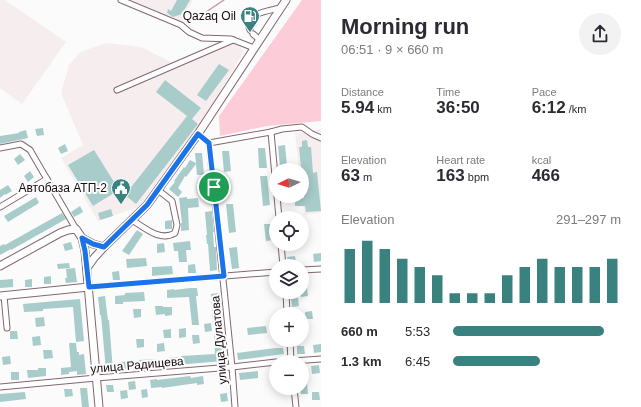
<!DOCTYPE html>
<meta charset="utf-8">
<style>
body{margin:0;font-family:Helvetica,sans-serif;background:#f2f2f3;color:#2b2b33;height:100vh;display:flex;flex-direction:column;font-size:15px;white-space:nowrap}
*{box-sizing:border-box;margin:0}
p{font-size:13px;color:#7c7c81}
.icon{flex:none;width:22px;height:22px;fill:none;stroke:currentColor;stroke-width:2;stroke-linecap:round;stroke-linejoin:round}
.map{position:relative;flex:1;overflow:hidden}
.drawer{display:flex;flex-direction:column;background:#fff;width:320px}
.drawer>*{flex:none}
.needle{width:26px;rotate:265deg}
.tools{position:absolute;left:269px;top:163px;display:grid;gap:8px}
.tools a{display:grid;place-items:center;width:40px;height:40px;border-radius:50%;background:#fff;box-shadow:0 2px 10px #0003;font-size:20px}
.pin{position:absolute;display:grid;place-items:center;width:34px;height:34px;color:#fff;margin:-17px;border:2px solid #fff;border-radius:50%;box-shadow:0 1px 4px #0007}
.round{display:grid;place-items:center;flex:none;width:42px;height:42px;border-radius:21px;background:#f2f2f3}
.headline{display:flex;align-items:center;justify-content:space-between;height:68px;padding:0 20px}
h1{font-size:22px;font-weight:700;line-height:30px}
.stats{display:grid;grid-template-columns:repeat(3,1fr);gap:6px;height:68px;padding:4px 20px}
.stats div{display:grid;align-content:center}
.stats b{font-size:17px;font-weight:700}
.stats small{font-size:11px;font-weight:400}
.stats p{font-size:11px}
.chart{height:112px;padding:8px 20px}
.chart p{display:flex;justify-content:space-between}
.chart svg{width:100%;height:72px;margin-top:4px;stroke:#3a827f;stroke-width:6}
ul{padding:0 20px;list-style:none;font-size:13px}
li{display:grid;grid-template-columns:64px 48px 1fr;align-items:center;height:30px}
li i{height:10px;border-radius:5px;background:#3a827f}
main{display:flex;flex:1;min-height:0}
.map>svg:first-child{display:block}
</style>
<main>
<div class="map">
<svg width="321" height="407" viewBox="0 0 321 407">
<rect width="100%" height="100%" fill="#fbfbfb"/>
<g fill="#f6edef">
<polygon points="0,0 5,0 66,42 22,104 0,88"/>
<polygon points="125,0 193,0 180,25"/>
<polygon points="231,39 244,51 202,122 138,207 98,221 61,158 83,145 61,93 69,65 80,52 106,43 141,47 175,64"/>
<polygon points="321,129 321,213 304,215 302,196 302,170 299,170 295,133"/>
</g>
<polygon fill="#fdccd9" points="302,0 321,0 321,121 267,126 220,136 219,116"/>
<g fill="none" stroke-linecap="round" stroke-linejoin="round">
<polyline stroke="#ce9aa7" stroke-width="1.5" points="194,20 224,0"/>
</g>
<g fill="#a8ccca">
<polygon points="177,0 190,0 182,14 173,17 167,13 168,9 171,11"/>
<polygon points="219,64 229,70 206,101 197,95"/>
<polygon points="165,80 201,108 192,119 198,124 136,204 125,195 187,116 156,92"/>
<polygon points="43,128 44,135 37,136 35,129"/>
<polygon points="26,130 28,138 0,144 0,136 19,133 19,132"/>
<polygon points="307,140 308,147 311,147 313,173 317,172 321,211 306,212 305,206 295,206 295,199 304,198 299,147 302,147 302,141"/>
<polygon points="65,144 68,151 61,154 58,148"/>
<polygon points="285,145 287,166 280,167 278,146"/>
<polygon points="258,148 265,148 267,168 259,168"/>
<polygon points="94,150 119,190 93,206 68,165"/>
<polygon points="222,151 229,151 231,171 224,172"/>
<polygon points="195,153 202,153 204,175 197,175 196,164 186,177 185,176 178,188 182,192 178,197 169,189 175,182 174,181 184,167 185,168 190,160 196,163"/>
<polygon points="20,154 25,160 18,165 14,159"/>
<polygon points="30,171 34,177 28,182 24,176"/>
<polygon points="260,176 267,176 270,205 263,206"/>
<polygon points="198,183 206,183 206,191 199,192"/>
<polygon points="8,185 12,191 5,195 5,194 0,198 0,190"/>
<polygon points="36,197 39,203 8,222 4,216"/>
<polygon points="187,197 187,199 198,198 199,207 188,208 189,230 181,231 181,223 182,223 179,198"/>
<polygon points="226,204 233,204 236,232 229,233"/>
<polygon points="80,206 83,212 74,217 71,212"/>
<polygon points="111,209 113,216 100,220 98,213"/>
<polygon points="212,211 214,232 213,232 214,247 216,247 217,270 210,271 208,244 207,244 206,235 207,235 205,212"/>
<polygon points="62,213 66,219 11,250 11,249 0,255 0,246 4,244 5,245"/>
<polygon points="172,220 172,229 165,229 165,221"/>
<polygon points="264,224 271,224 273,240 266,241"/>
<polygon points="137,230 143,234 129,255 122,251"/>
<polygon points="190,241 191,250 186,250 187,262 179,262 178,251 174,251 173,243"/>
<polygon points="71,242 73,249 65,251 63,244"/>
<polygon points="164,243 165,252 157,253 157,244"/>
<polygon points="237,247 239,268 232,269 229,248"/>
<polygon points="321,253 321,261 314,262 313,254"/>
<polygon points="295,256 296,263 288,263 287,257"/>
<polygon points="146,258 147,266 127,268 126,259"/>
<polygon points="69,263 70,268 58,269 57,264"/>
<polygon points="195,264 196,273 188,273 188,265"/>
<polygon points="172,266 173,274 152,276 152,267"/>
<polygon points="75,268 77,282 66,283 65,278 67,278 66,269"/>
<polygon points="119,271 120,280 113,280 112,272"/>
<polygon points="51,276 51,284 44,284 44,277"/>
<polygon points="13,279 13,287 0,288 0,280"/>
<polygon points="32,279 32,287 25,287 25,280"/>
<polygon points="190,288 197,288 198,296 196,296 199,325 192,325 189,297 167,298 167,290 174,289 174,290"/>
<polygon points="307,288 308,296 301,297 300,292 302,292 302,289"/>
<polygon points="144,292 145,301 123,302 123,304 115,304 115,296 125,295 125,293"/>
<polygon points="218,293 221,321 213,322 211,294"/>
<polygon points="105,296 108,320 109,320 113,371 106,371 101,315 100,315 98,297"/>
<polygon points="298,298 299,306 292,307 291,299"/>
<polygon points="80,299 84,341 76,342 73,307 43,309 43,311 24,312 23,304 56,301"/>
<polygon points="155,306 163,306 163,307 172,307 172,315 165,316 165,314 156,315"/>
<polygon points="133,309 141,309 141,317 134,318"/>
<polygon points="312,311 313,319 305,319 305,312"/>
<polygon points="44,317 45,326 36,327 35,318"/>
<polygon points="211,323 212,331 205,332 204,324"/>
<polygon points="266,326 267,333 248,335 247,328"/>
<polygon points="186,328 186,337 179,338 179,329"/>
<polygon points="171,329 171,338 164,338 163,330"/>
<polygon points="221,329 222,335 221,335 224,361 175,365 175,366 167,366 167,358 181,357 181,356 215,354 214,330"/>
<polygon points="10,331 17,331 18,339 10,339"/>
<polygon points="192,335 199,335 200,343 193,344"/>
<polygon points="40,336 41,345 33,346 32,337"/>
<polygon points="136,339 144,339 144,347 137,348"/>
<polygon points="69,343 76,343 77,352 79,352 79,355 84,354 86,374 77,375 77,371 69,372 69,374 61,375 61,368 71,367"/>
<polygon points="164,343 165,351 157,352 157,344"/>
<polygon points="321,344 321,352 314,353 313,345"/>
<polygon points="297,346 304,346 305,354 297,354"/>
<polygon points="276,348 283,348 284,354 238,360 237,353"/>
<polygon points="43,350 52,350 53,358 44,359"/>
<polygon points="10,356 11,364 3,365 2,357"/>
<polygon points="156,359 157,367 140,369 139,360"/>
<polygon points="129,361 130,369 123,370 122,362"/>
<polygon points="319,365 320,373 312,374 311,366"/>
<polygon points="38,368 46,368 46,376 28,378 27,370 38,370"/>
<polygon points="258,371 258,378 240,380 239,373"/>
<rect x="11" y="372" width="8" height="8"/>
<polygon points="225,374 226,382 219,383 218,375"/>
<polygon points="306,375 308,394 301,394 300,388 302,388 302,376"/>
<polygon points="190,376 191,378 203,376 204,384 197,385 197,383 162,388 162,387 151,388 150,380 157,379 157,380"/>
<polygon points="135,381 136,389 129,390 128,382"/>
<polygon points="106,385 113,385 114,392 107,392"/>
<polygon points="80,388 87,388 89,407 82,407"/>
<polygon points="64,389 72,389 73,396 65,397"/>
<polygon points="147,389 148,397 142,398 141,390"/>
<polygon points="127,390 128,398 121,399 120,391"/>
<polygon points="25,392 26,399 0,402 0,394"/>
<polygon points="312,392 319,392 320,400 312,400"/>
<polygon points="227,393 228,401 221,402 220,394"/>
</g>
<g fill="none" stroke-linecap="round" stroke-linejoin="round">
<g stroke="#83676e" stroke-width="7">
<g id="minor">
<polyline points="121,0 181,25 189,32 202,38 231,39 254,48"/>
<path d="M250,30C243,13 269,11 280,8"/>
<polyline points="253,34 260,40"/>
<polyline points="117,90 233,40"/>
<polyline points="271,132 282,129 302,127 312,134 321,138"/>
<polyline points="198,134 209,143 232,367 235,407"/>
<polyline points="209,143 271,132 276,187"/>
<polyline points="0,148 21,144 30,150 76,229"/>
<polyline points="277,196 279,218"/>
<polyline points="0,207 47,179"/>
<path d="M132,220C145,228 160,242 175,233L177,225L172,201L158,190"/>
<polyline points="281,244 283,266"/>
<polyline points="302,270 321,269"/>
<polyline points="89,287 276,272"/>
<polyline points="286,292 287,314"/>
<polyline points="4,296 7,328"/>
<polyline points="290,340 291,362"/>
<polyline points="279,362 321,359"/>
<polyline points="0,387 96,378 232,367 276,362"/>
<polyline points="294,388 296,407"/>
</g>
</g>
<g stroke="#83676e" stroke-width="9">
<g id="major">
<polyline points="82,238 93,244 104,247"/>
<polyline points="0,266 60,233 68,230 76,229 82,238 85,251 99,407"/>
<polyline points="87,268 94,258 104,247 147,205 198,134 286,0"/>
<polyline points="0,296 89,287"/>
</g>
</g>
<use href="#minor" stroke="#fff" stroke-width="5"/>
<use href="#major" stroke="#fff" stroke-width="7"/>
</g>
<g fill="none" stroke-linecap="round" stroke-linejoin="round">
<g stroke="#fff" stroke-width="8">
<polygon id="route" points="198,134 209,143 224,276 89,287 85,251 82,238 93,244 104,247 147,205"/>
</g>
<use href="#route" stroke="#1a73e8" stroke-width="5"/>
</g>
<defs>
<g id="fuel-pin" transform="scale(1)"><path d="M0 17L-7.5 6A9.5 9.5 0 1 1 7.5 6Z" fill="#3a827f" stroke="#fbfbfb"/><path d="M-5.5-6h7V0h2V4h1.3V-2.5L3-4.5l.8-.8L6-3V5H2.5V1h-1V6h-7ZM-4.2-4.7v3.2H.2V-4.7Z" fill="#fff"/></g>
<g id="civic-pin" transform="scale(1)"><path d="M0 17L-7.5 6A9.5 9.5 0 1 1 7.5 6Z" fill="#3a827f" stroke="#fbfbfb"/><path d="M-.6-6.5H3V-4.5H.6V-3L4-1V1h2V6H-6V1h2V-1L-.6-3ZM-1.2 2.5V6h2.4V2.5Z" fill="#fff"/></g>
</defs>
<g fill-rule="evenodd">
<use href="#fuel-pin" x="250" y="16"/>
<use href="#civic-pin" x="121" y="188"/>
</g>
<g text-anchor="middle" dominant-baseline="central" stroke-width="4" stroke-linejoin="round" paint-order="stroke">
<g font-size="12" fill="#170c0f" stroke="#fbfbfb" text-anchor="end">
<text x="236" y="16">Qazaq Oil</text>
<text x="107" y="188">Автобаза АТП-2</text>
</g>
<g font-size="12" fill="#170c0f" stroke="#fbfbfb">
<text transform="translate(219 340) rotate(-95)">улица Дулатова</text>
<text transform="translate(137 365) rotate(-5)">улица Радищева</text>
</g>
</g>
</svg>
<div class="tools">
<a><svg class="needle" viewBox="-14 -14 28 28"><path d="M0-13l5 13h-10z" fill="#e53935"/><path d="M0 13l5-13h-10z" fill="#7c7c81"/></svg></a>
<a><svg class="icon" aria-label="locate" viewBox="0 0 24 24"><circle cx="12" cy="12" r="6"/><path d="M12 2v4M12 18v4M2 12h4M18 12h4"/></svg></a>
<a><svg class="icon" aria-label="layers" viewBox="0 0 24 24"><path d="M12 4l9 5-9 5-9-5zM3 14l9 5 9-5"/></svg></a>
<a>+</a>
<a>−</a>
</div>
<div class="pin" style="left:214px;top:187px;background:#1e9e55"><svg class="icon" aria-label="arrive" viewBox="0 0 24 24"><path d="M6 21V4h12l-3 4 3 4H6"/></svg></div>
</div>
<section class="drawer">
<div class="headline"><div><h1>Morning run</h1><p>06:51 · 9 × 660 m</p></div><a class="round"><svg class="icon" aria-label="share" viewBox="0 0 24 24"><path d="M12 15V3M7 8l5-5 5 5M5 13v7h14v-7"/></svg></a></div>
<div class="stats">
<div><p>Distance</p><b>5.94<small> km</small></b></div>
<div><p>Time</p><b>36:50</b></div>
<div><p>Pace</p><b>6:12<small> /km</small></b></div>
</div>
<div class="stats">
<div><p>Elevation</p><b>63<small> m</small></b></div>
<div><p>Heart rate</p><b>163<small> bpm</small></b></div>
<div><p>kcal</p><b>466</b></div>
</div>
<div class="chart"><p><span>Elevation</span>291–297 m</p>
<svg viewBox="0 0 160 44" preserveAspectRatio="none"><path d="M5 44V11M15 44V6M25 44V11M35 44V17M45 44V22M55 44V27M65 44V38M75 44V38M85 44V38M95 44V27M105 44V22M115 44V17M125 44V22M135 44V22M145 44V22M155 44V17"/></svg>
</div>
<ul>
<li><b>660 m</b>5:53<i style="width:90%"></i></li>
<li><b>1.3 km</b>6:45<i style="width:52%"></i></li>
</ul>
</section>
</main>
